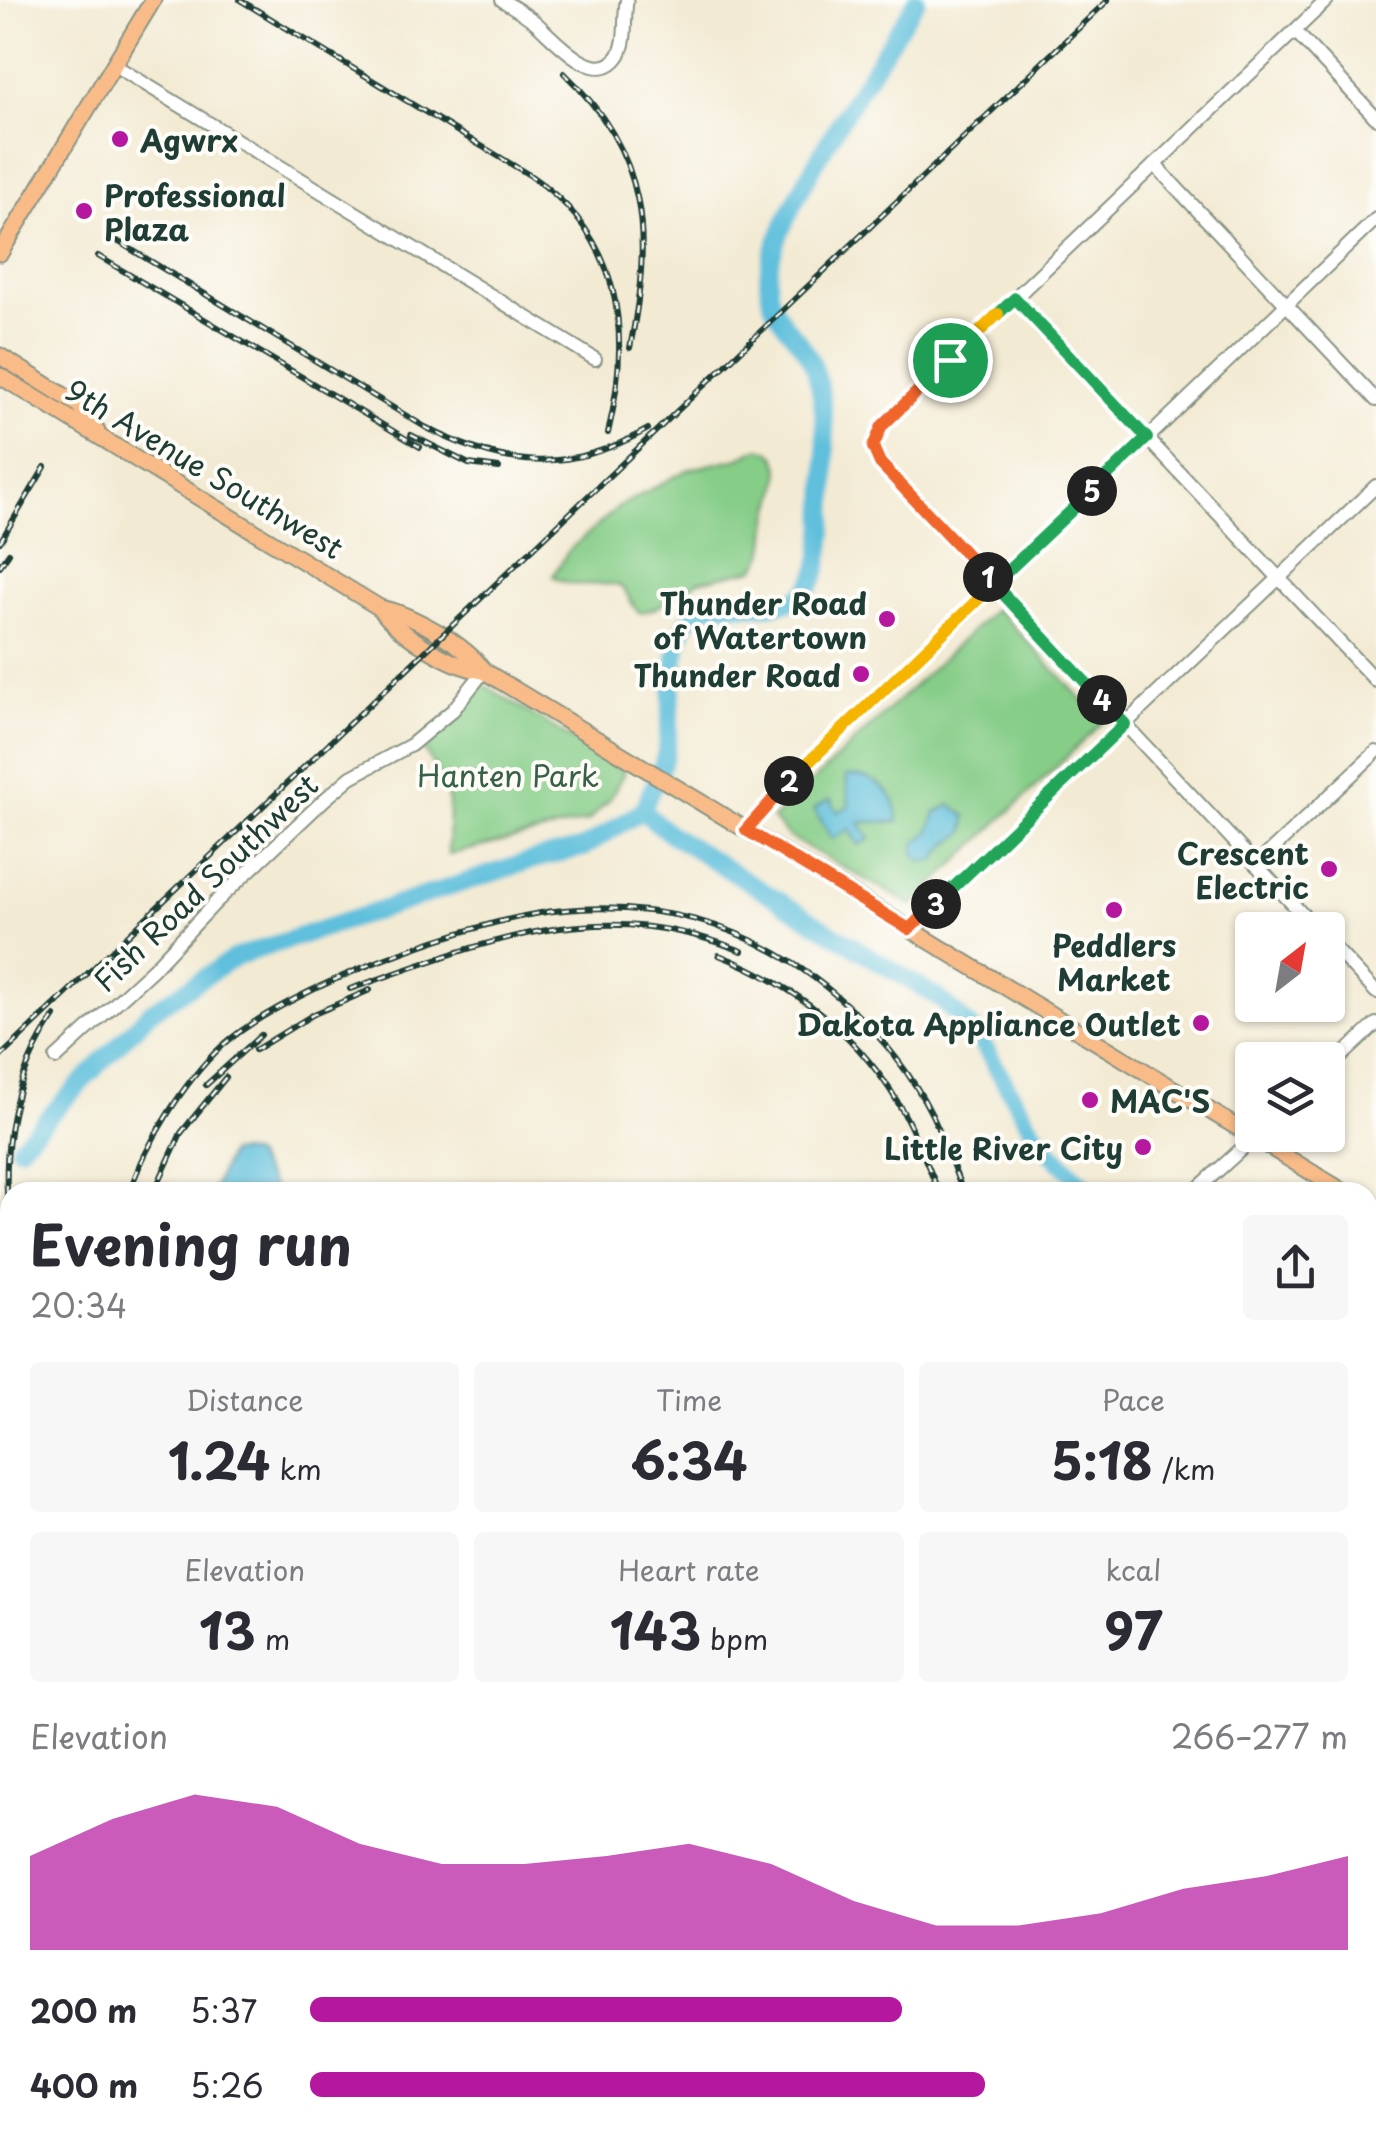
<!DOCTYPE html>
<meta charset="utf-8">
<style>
body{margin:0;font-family:"Playpen Sans",sans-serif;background:#f7f7f7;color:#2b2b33;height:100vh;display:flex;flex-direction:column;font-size:38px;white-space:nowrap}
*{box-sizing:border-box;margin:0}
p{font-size:32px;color:#7c7c81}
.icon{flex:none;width:55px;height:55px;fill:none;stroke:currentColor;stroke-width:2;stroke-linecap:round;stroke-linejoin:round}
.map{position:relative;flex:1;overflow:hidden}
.panel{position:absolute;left:0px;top:1182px;width:1378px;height:962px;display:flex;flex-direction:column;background:#fff;border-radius:30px 30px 0 0;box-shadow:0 2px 8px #0004}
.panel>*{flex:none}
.needle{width:65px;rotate:31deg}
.fabs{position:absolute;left:1235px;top:912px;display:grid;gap:20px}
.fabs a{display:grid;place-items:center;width:110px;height:110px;border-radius:10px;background:#fff;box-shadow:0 2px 8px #0004;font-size:50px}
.pin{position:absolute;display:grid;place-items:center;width:85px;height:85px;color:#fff;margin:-42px;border:5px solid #fff;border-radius:50%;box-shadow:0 2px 10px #0007}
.km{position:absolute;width:50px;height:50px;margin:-25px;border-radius:50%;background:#222;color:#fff;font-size:28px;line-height:50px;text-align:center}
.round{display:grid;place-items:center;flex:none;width:105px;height:105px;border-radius:10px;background:#f7f7f7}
.overview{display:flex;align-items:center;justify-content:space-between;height:170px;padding:0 30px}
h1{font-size:55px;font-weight:700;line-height:75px}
.stats{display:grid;grid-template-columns:repeat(3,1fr);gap:15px;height:170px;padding:10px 30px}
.stats div{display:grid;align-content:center;border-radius:10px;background:#f7f7f7;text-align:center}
.stats b{font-size:50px;font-weight:700}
.stats small{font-size:28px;font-weight:400}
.stats p{font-size:28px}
.chart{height:280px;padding:20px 30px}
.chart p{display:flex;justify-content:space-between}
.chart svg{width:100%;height:180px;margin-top:10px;fill:#b5179e;opacity:.7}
ul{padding:0 30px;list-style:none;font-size:32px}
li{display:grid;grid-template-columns:160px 120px 1fr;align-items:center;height:75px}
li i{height:25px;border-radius:12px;background:#b5179e}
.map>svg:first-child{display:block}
</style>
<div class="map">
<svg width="1376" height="2144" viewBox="0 0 1376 2144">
<rect width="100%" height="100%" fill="#fdfcf7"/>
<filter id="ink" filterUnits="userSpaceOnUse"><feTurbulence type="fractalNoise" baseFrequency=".01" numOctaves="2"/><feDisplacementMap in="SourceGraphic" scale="20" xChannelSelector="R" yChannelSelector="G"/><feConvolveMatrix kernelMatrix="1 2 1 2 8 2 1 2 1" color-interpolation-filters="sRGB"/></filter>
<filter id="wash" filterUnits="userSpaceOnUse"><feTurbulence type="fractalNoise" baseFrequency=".0048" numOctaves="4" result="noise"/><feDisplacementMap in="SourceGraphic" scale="40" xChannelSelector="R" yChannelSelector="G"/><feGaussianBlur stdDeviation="2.25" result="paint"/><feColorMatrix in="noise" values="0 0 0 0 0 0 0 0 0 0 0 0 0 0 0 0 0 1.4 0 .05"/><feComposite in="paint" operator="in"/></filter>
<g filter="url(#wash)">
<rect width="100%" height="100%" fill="#f3ead3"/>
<g fill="#86cd88" stroke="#52855e" stroke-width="2.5">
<path d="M760,448C794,454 775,496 770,516C764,536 771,552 754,569L699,581L658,607L641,613C628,606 630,588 616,585C594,581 572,591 553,576L569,550L620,506L687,470L739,458Z"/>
<polygon points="996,608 1103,722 912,905 789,837 773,819"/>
<polygon points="483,684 624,772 610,799 588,821 448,855 449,803 445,786 421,744 453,717"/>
<polygon points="0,1421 10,1425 10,1724 0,1716"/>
<polygon points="10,2058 10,2135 61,2135 61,2144 0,2144 0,2074"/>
<polygon points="388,2135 557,2135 554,2144 370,2144"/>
</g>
<g fill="#5ebfdc" stroke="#3e7e88" stroke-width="2.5">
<path d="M846,776C875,774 898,792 898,822H860L870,839L859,845L850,829L832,839L814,809L830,799L838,812L849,806Z"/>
<polygon points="951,805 966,816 965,832 945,847 935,861 921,861 915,855 915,844 929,832 936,812"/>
<polygon points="241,1152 253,1155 276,1192 212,1192 229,1153"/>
</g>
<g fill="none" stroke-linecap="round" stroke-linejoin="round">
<g stroke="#5ebfdc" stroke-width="2.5">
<polyline points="1368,1452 1376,1430"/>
<polyline points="0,1456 10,1482"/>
<polyline points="0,1560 10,1552"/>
<polyline points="0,1655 10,1670"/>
<polyline points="15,2144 19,2135"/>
<polyline points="449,2144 467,2141 484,2144"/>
<polyline points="686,2144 694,2139 723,2144"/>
</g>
<g stroke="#5ebfdc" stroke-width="18">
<path d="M642,811C650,792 661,775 665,755C674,720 668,639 693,615C721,587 800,634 818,569C830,526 830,405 813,365C799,331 769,322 768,280C766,226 883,54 917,0"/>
<polyline points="642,811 670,834 940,999 977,1034 1029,1124 1048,1150 1091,1192"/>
<polyline points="19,1147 150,1012 236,957 533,860 583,848 642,811"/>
<polyline points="1171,2135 1175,2144"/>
</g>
</g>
</g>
<g filter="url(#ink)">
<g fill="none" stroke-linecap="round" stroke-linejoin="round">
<g stroke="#899484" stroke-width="16">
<g id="minor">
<path d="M502,0C513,7 525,14 535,22C553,37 596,90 619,55C628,39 623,17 627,0"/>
<polyline points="1295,31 1376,118"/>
<polyline points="114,65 595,359"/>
<polyline points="1155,165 1376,400"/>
<polyline points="1015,298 1376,681"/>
<polyline points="747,830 777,793 1376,219"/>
<polyline points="1256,865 1376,752"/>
<polyline points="909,929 1376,486"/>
<path d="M1317,930L881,463C870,447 874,435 886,421L1327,0"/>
<polyline points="1328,941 1376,992"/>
<polyline points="56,1058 153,969 215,903 324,800 351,777 411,745 453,710 484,671"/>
<polyline points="1328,1069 1376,1024"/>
<polyline points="1194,1192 1257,1135"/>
<polyline points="579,2144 584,2135"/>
</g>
</g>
<g stroke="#899484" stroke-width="19">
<g id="major">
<polyline points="0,253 153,0"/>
<polyline points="0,356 79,405 97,431"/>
<path d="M0,376L380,608C412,614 466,645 484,671L1344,1192"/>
<path d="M380,608C398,634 452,668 484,671"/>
<polyline points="1368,1207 1376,1212"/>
<polyline points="0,1332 10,1356"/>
<polyline points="402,2135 406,2144"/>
</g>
</g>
<use href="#minor" stroke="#fff" stroke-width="12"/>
<use href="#major" stroke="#f9bc89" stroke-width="15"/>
<g stroke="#1f3d34" stroke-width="6">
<g id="rail">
<path d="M240,0L531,176C622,238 632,332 608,433"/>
<path d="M564,73C650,155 652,237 630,348"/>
<path d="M109,236L425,427C504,468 568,475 648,429"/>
<polyline points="98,256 420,447"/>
<polyline points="411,435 469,464 499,468"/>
<polyline points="0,542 45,467"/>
<polyline points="0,566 9,553"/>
<path d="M719,955C785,981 843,1023 884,1081C908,1114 923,1155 939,1192"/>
<path d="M350,989C486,942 598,893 742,951"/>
<polyline points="255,1050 314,1014 370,990"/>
<polyline points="0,1057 1108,0"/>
<polyline points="206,1085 261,1035"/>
<path d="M129,1192C147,1143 183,1082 222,1046C286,988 477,917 564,910C620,905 683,911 735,933C816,966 893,1037 932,1115C944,1140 953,1167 963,1192"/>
<polyline points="154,1192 181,1133 226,1077"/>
<path d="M10,1225C0,1152 12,1077 55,1016"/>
<polyline points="647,2135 663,2144"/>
<polyline points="799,2135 831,2138 843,2135"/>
<polyline points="1043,2144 1052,2135"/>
</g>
</g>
<use href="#rail" stroke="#fdfcf7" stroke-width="2.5" stroke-dasharray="8" stroke-linecap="butt"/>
</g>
</g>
<g fill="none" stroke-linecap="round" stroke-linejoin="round" filter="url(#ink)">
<g stroke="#fff" stroke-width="20">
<polyline id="split-1" points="950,360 882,426 873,447 880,463 988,577"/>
</g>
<g stroke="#fff" stroke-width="20">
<polyline id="split-2" points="789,781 994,584 988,577"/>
</g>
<g stroke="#fff" stroke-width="20">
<polyline id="split-3" points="789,781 746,830 909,929 936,904"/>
</g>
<g stroke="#fff" stroke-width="20">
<polyline id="split-4" points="936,904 1125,724 1102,700"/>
</g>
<g stroke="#fff" stroke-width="20">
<polyline id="split-5" points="1092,491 994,584 1102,700"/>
</g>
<g stroke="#fff" stroke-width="20">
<polyline id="split-6" points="998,314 1015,298 1147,438 1092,491"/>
</g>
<g stroke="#fff" stroke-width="20">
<polyline id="split-7" points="950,360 998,314"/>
</g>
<use href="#split-1" stroke="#f0652b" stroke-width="12"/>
<use href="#split-2" stroke="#f5b400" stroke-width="12"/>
<use href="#split-3" stroke="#f0652b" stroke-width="12"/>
<use href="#split-4" stroke="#22a559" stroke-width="12"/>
<use href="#split-5" stroke="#22a559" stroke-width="12"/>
<use href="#split-6" stroke="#22a559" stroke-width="12"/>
<use href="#split-7" stroke="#f5b400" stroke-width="12"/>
</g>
<g fill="#b5179e" stroke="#fdfcf7" stroke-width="4">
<circle cx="120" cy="139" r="10"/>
<circle cx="84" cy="211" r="10"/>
<circle cx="887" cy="619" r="10"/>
<circle cx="861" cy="674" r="10"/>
<circle cx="1329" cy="869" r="10"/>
<circle cx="1114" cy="910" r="10"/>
<circle cx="1201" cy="1023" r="10"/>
<circle cx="1090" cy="1100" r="10"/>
<circle cx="1143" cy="1147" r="10"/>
</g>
<g text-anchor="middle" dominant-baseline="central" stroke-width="8" stroke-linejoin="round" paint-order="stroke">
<g font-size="30" font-weight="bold" fill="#1f3d34" stroke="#fdfcf7" text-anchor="end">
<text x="140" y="139" text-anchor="start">Agwrx</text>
<text x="104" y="194" text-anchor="start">Professional<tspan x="104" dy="34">Plaza</tspan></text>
<text x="867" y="602">Thunder Road<tspan x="867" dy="34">of Watertown</tspan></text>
<text x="841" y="674">Thunder Road</text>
<text x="1309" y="852">Crescent<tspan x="1309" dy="34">Electric</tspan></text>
<text x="1114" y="944" text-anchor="middle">Peddlers<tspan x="1114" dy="34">Market</tspan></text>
<text x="1181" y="1023">Dakota Appliance Outlet</text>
<text x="1110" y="1100" text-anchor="start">MAC'S</text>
<text x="1123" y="1147">Little River City</text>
</g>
<g font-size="30" fill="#1f3d34" stroke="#fdfcf7">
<text transform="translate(205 468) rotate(31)">9th Avenue Southwest</text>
<text transform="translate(205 882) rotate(-44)">Fish Road Southwest</text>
</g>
<g font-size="30" fill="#396149" stroke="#fdfcf7">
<text x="508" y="774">Hanten Park</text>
</g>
</g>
</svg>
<div class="fabs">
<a><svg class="needle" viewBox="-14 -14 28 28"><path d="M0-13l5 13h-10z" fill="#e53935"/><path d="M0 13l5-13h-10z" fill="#7c7c81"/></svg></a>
<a><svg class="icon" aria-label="layers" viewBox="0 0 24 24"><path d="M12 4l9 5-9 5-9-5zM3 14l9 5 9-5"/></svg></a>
</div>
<div class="pin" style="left:950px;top:360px;background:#1e9e55"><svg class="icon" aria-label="arrive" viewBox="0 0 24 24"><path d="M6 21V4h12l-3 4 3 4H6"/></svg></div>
<b class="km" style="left:988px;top:577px">1</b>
<b class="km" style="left:789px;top:781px">2</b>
<b class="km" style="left:936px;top:904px">3</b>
<b class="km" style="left:1102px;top:700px">4</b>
<b class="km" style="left:1092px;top:491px">5</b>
<section class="panel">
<div class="overview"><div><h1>Evening run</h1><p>20:34</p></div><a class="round"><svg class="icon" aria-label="share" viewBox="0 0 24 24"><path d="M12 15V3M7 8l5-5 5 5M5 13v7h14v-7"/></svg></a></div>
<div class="stats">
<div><p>Distance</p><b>1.24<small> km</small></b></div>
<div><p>Time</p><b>6:34</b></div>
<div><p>Pace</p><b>5:18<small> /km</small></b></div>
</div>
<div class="stats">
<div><p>Elevation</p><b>13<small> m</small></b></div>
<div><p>Heart rate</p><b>143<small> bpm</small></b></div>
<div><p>kcal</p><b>97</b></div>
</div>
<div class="chart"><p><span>Elevation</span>266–277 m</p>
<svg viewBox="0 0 160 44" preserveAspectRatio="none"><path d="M0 44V21L10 12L20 6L30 9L40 18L50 23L60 23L70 21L80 18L90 23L100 32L110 38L120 38L130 35L140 29L150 26L160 21V44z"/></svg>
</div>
<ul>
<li><b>200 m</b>5:37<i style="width:57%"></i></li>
<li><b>400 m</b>5:26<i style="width:65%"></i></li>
</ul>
</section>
</div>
